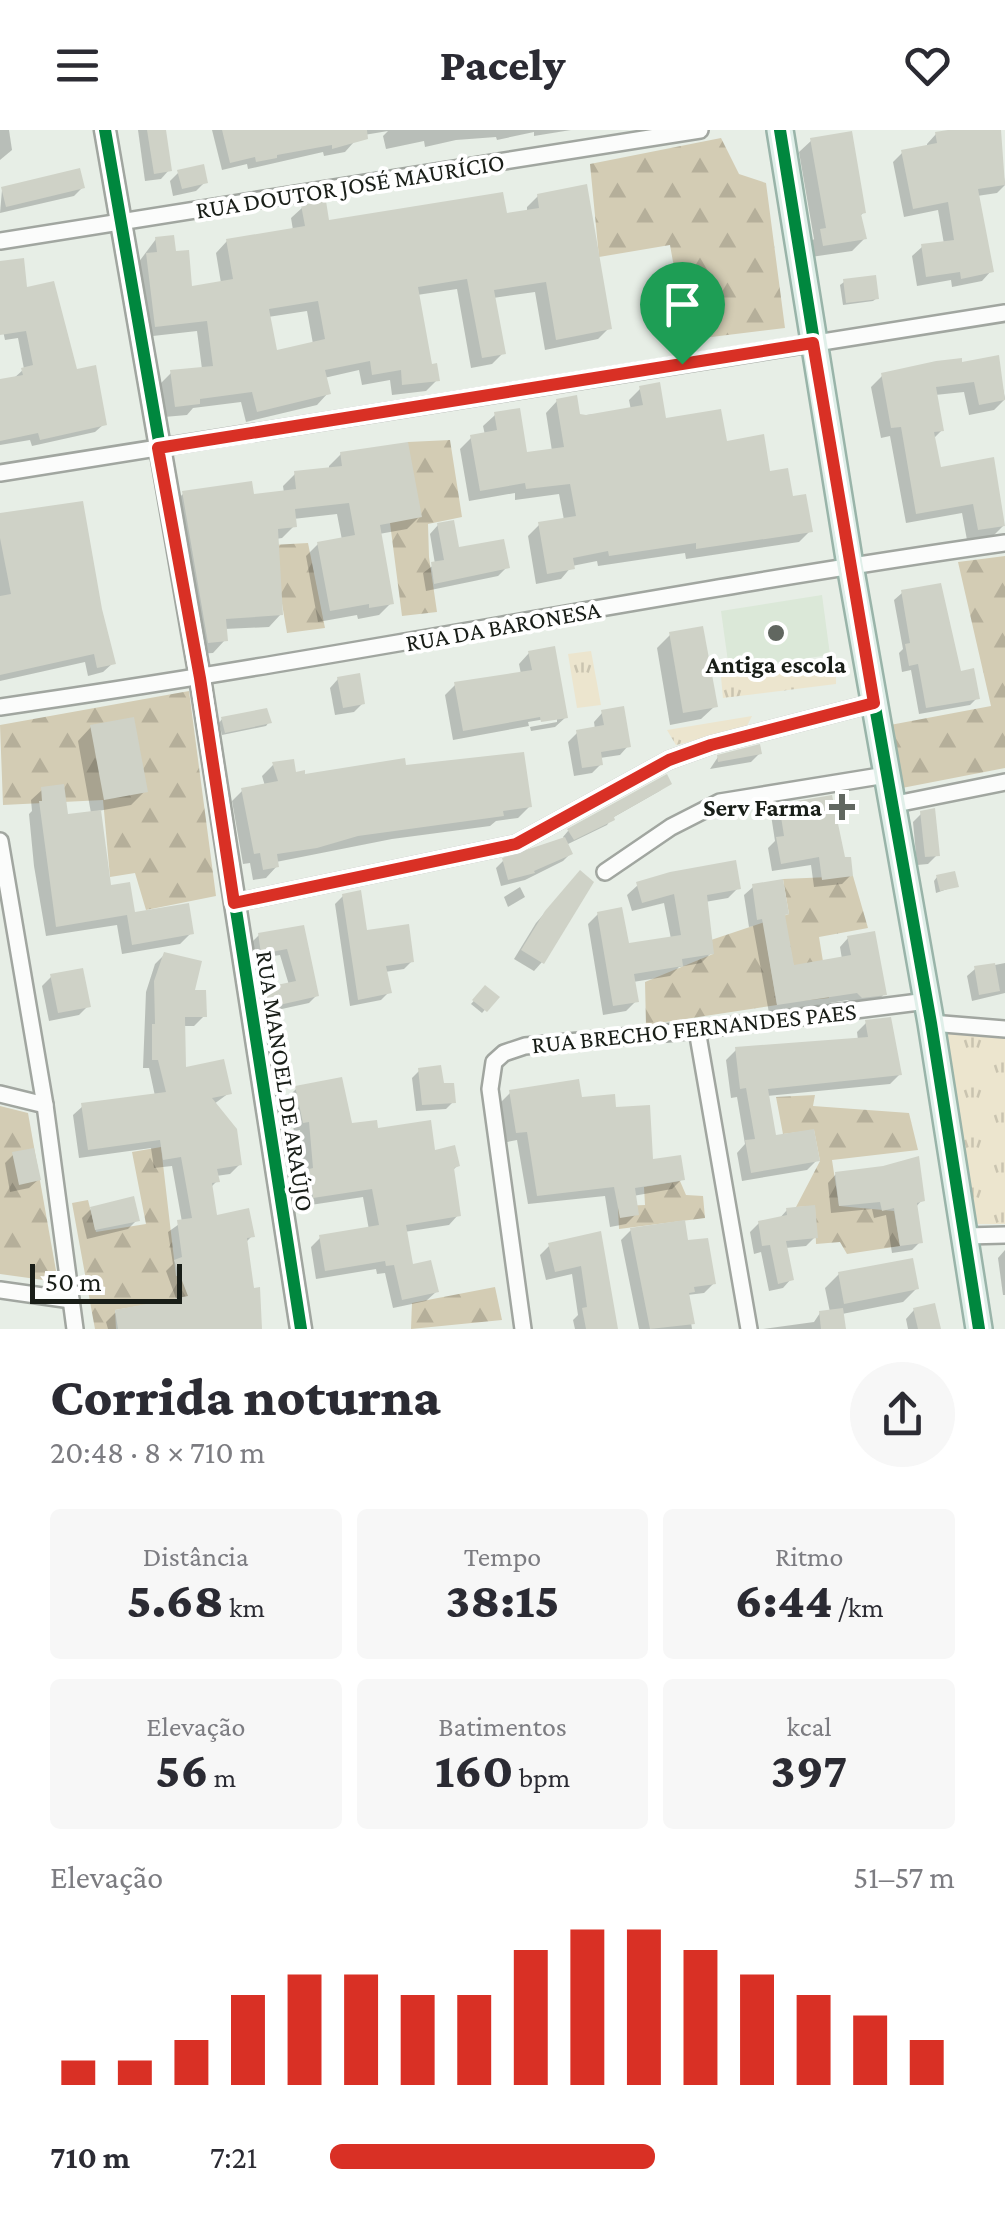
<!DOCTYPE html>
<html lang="pt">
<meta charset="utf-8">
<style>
body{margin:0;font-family:"Crimson Pro",serif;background:#f7f7f7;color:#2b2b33;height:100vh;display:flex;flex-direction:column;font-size:38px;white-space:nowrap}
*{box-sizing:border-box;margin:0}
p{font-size:32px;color:#7c7c81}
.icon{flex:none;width:55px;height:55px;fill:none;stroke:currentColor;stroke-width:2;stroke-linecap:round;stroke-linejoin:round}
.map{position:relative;height:1199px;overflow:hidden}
.details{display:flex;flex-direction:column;background:#fff;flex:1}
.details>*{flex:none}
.scale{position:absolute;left:30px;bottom:25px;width:152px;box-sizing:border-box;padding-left:10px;border:5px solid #191e18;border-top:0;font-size:28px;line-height:35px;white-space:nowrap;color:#191e18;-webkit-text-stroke:8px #fff;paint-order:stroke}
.pin{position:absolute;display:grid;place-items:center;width:85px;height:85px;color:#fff;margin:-102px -42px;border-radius:50% 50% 50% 0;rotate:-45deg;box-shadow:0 0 10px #0007}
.pin .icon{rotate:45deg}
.round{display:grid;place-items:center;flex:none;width:105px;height:105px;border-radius:52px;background:#f7f7f7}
.head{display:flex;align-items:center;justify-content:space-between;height:170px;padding:0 50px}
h1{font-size:55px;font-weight:800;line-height:75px}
.metrics{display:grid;grid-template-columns:repeat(3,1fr);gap:15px;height:170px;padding:10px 50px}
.metrics div{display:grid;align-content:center;border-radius:10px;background:#f7f7f7;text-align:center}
.metrics b{font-size:50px;font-weight:800}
.metrics small{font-size:28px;font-weight:400}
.metrics p{font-size:28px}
.chart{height:280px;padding:20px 50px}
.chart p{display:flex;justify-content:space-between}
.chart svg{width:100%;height:180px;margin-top:10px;stroke:#d93025;stroke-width:6}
ul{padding:0 50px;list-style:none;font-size:32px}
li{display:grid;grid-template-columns:160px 120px 1fr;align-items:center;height:75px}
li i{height:25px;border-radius:12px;background:#d93025}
header{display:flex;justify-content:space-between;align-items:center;height:130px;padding:0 50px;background:#fff;font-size:45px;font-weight:800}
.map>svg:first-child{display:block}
</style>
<header><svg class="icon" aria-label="menu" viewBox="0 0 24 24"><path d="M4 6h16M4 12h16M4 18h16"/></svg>Pacely<svg class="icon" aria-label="heart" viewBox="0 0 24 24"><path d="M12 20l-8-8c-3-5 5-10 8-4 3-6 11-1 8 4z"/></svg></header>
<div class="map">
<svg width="1005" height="1199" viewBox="0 0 1005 1199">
<defs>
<pattern id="grass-tufts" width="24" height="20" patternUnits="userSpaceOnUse" patternTransform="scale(2.5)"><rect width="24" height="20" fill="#ece5ce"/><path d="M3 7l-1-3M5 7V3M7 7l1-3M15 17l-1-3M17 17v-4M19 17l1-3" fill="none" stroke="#cac4b0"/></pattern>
<pattern id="forest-firs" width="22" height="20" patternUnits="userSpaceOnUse" patternTransform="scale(2.5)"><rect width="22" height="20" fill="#d3ccb4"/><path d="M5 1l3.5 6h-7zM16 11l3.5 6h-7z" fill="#b5af9a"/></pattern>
</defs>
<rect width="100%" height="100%" fill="#e7eee6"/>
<polygon fill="#dbe8d8" points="822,465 830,525 729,539 721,481"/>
<g fill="url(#grass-tufts)">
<polygon points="591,521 601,575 577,578 568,524"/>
<polygon points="836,531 836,554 723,568 721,547"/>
<polygon points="752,586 746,598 676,615 667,600"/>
<polygon points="940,891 1005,894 1005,1094 972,1094"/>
</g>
<g fill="url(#forest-firs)">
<polygon points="721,8 739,44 766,53 785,198 687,210 670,115 599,127 590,34"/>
<polygon points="450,310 462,387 428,394 429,427 437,482 402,486 390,393 408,312"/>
<polygon points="308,413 325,498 287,503 272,415"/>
<polygon points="1005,426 1005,638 902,658 890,595 991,576 958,432"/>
<polygon points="189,561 216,766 146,780 135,743 110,747 103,670 3,675 0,595"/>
<polygon points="853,746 868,798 819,807 829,868 800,871 789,811 767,815 777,875 646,895 645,852 713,824 711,810 789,784 783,749"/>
<polygon points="815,965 813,976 909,983 918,1020 832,1030 839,1076 894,1081 900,1116 847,1124 840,1112 816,1114 815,1076 796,1077 820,1031 814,1000 783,1004 776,967"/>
<polygon points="0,976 28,983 58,1152 0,1144"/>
<polygon points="161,1017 176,1146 219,1146 216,1163 115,1180 116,1199 95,1199 72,1073 88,1070 96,1102 146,1094 132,1022"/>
<polygon points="680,1051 686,1065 703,1066 705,1088 619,1099 618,1076 645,1075 644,1057"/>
<polygon points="495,1157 502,1190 411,1199 412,1173"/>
</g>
<g fill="#0003" fill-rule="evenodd">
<polygon points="0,0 9,0 12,20 0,30"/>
<polygon points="138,0 163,0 169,40 161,49 145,51"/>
<polygon points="212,0 571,0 534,6 534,2 497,10 496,7 456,10 425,17 424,11 386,19 383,6 388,1 352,7 353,13 345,22 324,26 323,22 248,39 247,34 222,40"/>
<polygon points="963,0 998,0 1005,55 997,63 977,66 991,141 982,151 952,157 951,150 917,156 912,126 922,117 944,114 938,80 904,87 893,32 902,23 927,18 927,14 936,4"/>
<polygon points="812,10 864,82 859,87 864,109 852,121 811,127 809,114 814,109 799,22"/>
<polygon points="179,42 205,52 196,61 173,66 170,51"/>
<polygon points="83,57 74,66 0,83 2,60"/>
<path d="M538,66L609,198L598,209L545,220L535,162L493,168L503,223L492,234L471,238L457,159L417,165L429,236L437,250L426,261L392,265L390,250L362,255L359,240L324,248L328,263L317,275L246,292L241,272L193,278L187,285L164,287L160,254L171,243L202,239L197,201L144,207L135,137L156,109L174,123L189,158L221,153L216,123L227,111L293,100L291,88L303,77L327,93L505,86L527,82V77ZM307,181L313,214L275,223L268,187Z"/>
<polygon points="0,134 25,160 75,241 104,294 95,302 32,316 30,310 0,315 0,252 13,249 24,239 18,208 5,210 0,187"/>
<polygon points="844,152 877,168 873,171 843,175 840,155"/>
<polygon points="997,228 1005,269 994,280 969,285 964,262 935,265 942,300 933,309 939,340 1004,395 993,406 967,410 962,383 906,393 890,306 881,308 871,257 882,246"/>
<polygon points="640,259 664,291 725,314 768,344 791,369 810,401 799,412 686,429 685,423 598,436 597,431 572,436 561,449 536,454 528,406 539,395 564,390 559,364 515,370 515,363 469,371 460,319 471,308 485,305 483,296 495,285 525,324 552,321 546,283 557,271 578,286 631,280 629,270"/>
<polygon points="341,324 419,387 407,399 379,404 391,473 379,485 358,489 357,485 318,492 306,426 318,414 342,410 337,384 293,389 294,396 282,408 276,409 281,484 269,497 224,499 225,510 213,523 196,524 170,376 183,364 252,367 284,363 283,356 295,344 329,340 329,336"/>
<polygon points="0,387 99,479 113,533 103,542 88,546 85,532 0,551"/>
<polygon points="438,395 457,420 507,437 498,446 426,461 423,443 435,434 430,404"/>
<polygon points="902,463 977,568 970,575 919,584 911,540 902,542 899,523 903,519 894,470"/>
<polygon points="670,505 715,576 701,589 670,595 657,518"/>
<polygon points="529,523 566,587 555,597 531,601 530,597 557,592 557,587 528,592 529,596 453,610 445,565 456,554 521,544 519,534"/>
<polygon points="338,549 363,573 354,582 335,585 330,558"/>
<polygon points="602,583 628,616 620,625 600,628 601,634 592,643 574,646 568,612 577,603 595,599 594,592"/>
<polygon points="222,589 269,592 266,596 222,605 219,593"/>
<polygon points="91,597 145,661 131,675 98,681 109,757 133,785 191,803 180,814 122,824 117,795 46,806 34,736 29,684 32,681 31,670 42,660 66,686 91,683 78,611"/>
<polygon points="760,623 751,632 710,639 718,627"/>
<polygon points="292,632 294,645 303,647 404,638 529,677 518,688 496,691 490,696 392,709 276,732 277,736 266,748 253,750 250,733 243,734 232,671 243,660 265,656 262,646 273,635"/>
<polygon points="663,659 612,688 607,695 566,715 570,724 563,731 525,750 501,756 496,738 503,731 565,710 563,707 568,701"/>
<polygon points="780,676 843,730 851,745 842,754 814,757 811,735 772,741 768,718 775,711 771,685"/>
<polygon points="922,683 937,725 928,734 917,735 913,692"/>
<polygon points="937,747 956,756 936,763 934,751"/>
<polygon points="569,755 542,832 534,841 514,829 536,793"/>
<polygon points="638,755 738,758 728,768 705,772 711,823 701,833 679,837 670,846 633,852 636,871 626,881 603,885 588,794 598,784 627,816 671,809 664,773 632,781 627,765"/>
<polygon points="520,757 525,767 508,777 504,767"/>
<polygon points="753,757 782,787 792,838 842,829 840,817 848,808 884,864 876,873 853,876 848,870 769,883 753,796 749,797 744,765"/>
<polygon points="343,766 365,803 412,831 404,839 385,842 389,862 381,870 350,876 335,774"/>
<polygon points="302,798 317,865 309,873 259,884 256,868 263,861 289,855 280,825 255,829 252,812 259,805"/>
<polygon points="165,824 204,886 194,896 183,896 183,940 229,963 214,974 240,1034 230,1044 216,1046 217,1051 210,1058 215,1088 252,1106 245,1113 261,1199 108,1199 106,1192 116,1182 177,1171 166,1141 173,1134 168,1102 182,1092 172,1036 154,1038 151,1018 79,1028 73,985 83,976 155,966 149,938 143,938 146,862 155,834"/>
<polygon points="1005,833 1005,863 972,871 967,846 975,839"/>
<polygon points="51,847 88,876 79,885 49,891 42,856"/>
<polygon points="485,858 496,867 482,883 471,874"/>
<polygon points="866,893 900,944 890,954 767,966 774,1008 817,1030 807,1040 742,1051 737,1023 745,1014 737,967 731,968 726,930 736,920 858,910 857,902"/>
<polygon points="419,941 441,956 453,972 446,979 416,981 412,948"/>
<polygon points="297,958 350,995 375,1001 433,1023 457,1036 452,1041 458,1085 449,1095 404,1102 411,1137 436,1162 426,1171 393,1178 385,1143 377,1144 376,1139 316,1149 311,1117 320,1108 369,1100 363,1067 304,1076 300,1050 304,1047 300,1000 294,1001 287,968"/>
<polygon points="510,963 580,970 614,980 651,1032 682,1049 672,1059 633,1066 636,1084 626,1094 610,1097 605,1066 528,1074 517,1010 507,1012 500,973"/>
<polygon points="13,1025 38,1050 29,1058 10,1062 5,1033"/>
<polygon points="836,1044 922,1070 915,1078 920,1112 912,1120 892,1123 886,1085 874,1088 872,1079 831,1083 828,1053"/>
<polygon points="91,1079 137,1090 128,1099 87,1109 82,1088"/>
<polygon points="787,1080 815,1107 806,1116 785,1118 791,1149 783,1158 769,1161 761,1122 754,1124 750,1102 759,1093 778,1090"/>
<polygon points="631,1100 686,1113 714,1153 704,1163 687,1165 692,1199 639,1199 621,1110"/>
<polygon points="599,1104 616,1199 575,1199 573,1190 578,1185 572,1144 546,1150 540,1125 550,1115"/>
<polygon points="1005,1120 1005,1165 1003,1165 998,1128"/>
<polygon points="839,1144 916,1159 903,1172 842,1184 843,1199 763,1199 814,1192 820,1183 830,1182 825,1158"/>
<polygon points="914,1180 938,1199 908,1199 906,1189"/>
</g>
<g fill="#cfd2c7" fill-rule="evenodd">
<polygon points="147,0 166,0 172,41 154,44"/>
<polygon points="222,0 367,0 368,9 332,19 332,15 277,25 277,28 256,32 255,27 230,33"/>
<polygon points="948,0 1001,0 1005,55 978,59 994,142 961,149 960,142 926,147 921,114 954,110 948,72 913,79 901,20 937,13 935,2"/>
<polygon points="852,1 866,83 861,84 867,109 823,116 820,99 826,98 810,8"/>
<polygon points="204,34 208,53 182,59 177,40"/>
<polygon points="80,38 85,58 6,77 1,57"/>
<path d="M587,54L612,199L556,210L546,152L494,160L506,224L482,228L467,149L418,157L432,234L437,233L440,251L402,255L401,240L372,245L370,231L325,240L331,264L257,282L252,262L200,269V274L175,277L170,240L213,236L207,191L155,197L146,123L157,122L155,107L174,105L176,121L189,120L192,156L233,149L226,109L305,96L301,75L326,71L329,90L503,62L507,83L539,78L537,64ZM318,171L325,209L277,220L269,179Z"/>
<polygon points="24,128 27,157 54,151 77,239 96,235 107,295 40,310 38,303 0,311 0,249 23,245 21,238 33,235 26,201 0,205 0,131"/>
<polygon points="876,145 879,169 846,173 843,149"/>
<polygon points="999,225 1005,270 979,275 974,252 936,257 944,301 934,302 941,337 994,327 1005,396 978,400 973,374 916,384 901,297 891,298 881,243 936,231 962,228 962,232"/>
<polygon points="660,252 666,288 721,279 727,311 764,304 770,341 788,338 793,366 806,364 813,402 696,419 696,413 609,426 608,421 573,428 575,439 547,444 538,392 576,386 570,354 526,359 525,353 480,361 470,305 497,300 494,282 520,278 527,322 564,317 556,269 577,265 580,284 586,285 643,275 639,256"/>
<polygon points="408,312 422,387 380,395 394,474 369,478 369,474 330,481 317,412 355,405 349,373 295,379 297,397 278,399 283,485 226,489 228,511 208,513 182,361 252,351 254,364 296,359 294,341 342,336 340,322"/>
<polygon points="83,371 102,479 116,534 97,538 94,524 0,545 0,466 11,464 0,408 0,383"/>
<polygon points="454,390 459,417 504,409 510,438 434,454 431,432 444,430 437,393"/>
<polygon points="941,453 961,541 974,538 980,569 926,578 918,534 909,536 905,514 910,513 901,460"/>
<polygon points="703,496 718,577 683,583 669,502"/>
<polygon points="555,516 568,588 541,592 540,587 463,601 454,552 532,540 528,521"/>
<polygon points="360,543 365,574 343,578 337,547"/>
<polygon points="624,576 631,617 601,622 603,635 582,638 576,600 604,595 601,580"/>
<polygon points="267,578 272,593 225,603 221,587"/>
<polygon points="134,587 148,662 104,670 90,595"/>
<polygon points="760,614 762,624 718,632 717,625"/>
<polygon points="524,622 532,677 503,681 504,686 358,706 317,718 277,724 279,737 263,740 260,723 254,724 241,658 278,651 272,632 294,629 296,642 305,640 305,644 405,628 406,635"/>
<polygon points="667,644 672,654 614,687 615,690 574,710 567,699"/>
<polygon points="64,654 68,684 101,680 111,755 130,752 135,782 189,773 194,804 132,815 127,785 56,797 39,671 42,671 41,657"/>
<polygon points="832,665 845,727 851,727 853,746 822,750 819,727 781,734 776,707 784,706 779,674"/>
<polygon points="935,678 940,726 925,727 920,681"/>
<polygon points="565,707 573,724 534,741 535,743 508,750 502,728"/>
<polygon points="736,730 741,759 707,765 714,824 682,829 683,836 634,844 639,872 613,876 597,782 622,777 629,813 681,805 674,764 642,773 636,752 670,742"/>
<polygon points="580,740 594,752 544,834 521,820 545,781"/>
<polygon points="955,741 959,757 940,761 936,745"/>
<polygon points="783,749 789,784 785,785 794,835 851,825 847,806 875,801 887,865 862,868 857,863 777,875 762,789 757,790 752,754"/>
<polygon points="361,760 367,800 409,794 414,832 386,836 392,863 358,870 342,764"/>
<polygon points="304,795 319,866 266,878 262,858 296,851 287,819 261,824 258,803"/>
<polygon points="164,822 202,831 195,860 206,860 207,887 185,887 186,937 224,929 232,964 212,968 237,999 242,1035 217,1039 220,1052 212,1053 217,1085 249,1078 255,1107 247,1108 254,1158 260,1157 262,1199 118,1199 115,1180 188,1166 174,1130 182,1127 177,1090 192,1088 181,1027 163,1030 160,1010 88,1020 81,973 166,962 158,930 152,930 152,894 155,894 154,851"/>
<polygon points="995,833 1000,861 979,865 974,836"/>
<polygon points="83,838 91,877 58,883 50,844"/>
<polygon points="485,855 500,867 487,882 472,870"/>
<polygon points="891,887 902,945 768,959 776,1005 814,999 820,1031 751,1043 745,1010 755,1009 746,958 740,959 735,917 868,907 865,890"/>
<polygon points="441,935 444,953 454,953 456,973 422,975 418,938"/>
<polygon points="342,947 352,993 377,990 378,998 431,990 435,1020 455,1015 460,1036 454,1038 461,1086 406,1095 413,1134 431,1130 439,1162 402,1170 394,1135 386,1136 385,1131 325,1141 319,1105 379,1095 372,1059 313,1068 309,1039 313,1038 309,992 303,993 295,956"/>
<polygon points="579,949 582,967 615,964 616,977 650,975 653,1029 681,1025 685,1050 635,1058 639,1085 620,1088 614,1057 537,1066 527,1002 516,1003 509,960"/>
<polygon points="34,1018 41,1050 19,1055 12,1022"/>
<polygon points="919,1026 925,1071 917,1073 923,1113 900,1116 894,1078 882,1081 880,1072 839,1076 835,1042 883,1036"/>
<polygon points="134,1066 140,1091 95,1100 90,1077"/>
<polygon points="815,1075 818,1108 786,1111 794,1150 778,1154 770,1115 762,1116 758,1091 787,1085 786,1078"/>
<polygon points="685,1090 688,1110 708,1108 716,1154 694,1157 695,1162 689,1163 695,1194 650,1199 630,1098"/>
<polygon points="601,1101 618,1199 586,1199 582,1178 587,1177 581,1136 555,1142 548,1113"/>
<polygon points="913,1128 919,1159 844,1174 838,1142"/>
<polygon points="935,1173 941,1199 918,1199 913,1178"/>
<polygon points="843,1178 846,1199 821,1199 819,1181"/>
</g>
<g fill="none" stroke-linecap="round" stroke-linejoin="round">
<g stroke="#a1a6a0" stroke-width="20">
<g id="minor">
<polyline points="0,111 700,0"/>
<polyline points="0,343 1005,183"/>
<path d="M0,577C336,529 669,461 1005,413"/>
<polyline points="891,675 1005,652"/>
<polyline points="0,711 45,975 75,1199"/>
<polyline points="605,742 671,697 720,672 886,645"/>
<polyline points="234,773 516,714 669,630 711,615 874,573"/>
<polyline points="931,893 1005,899"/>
<polyline points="697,900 749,1199"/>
<polyline points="0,964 45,975"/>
<polyline points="966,1106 1005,1105"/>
<polyline points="0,1160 71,1170"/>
<polyline points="523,1199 490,959 494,932 504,923 525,916 697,900 927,871"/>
</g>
</g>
<g stroke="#a1a6a0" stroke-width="25">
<polyline id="tertiary" points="105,0 200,548 301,1199"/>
</g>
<g stroke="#99b4a9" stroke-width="30">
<polyline id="primary" points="780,0 850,435 931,893 979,1199"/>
</g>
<use href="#minor" stroke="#fbfcfb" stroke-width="15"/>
<use href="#tertiary" stroke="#fbfcfb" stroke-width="20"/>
<use href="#primary" stroke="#e0efe9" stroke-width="25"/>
<g stroke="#fff" stroke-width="19">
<g id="cycleway">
<polyline points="105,0 200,548 301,1199"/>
<polyline points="780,0 850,435 931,893 979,1199"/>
</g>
</g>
<use href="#cycleway" stroke="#00873e" stroke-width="12"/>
</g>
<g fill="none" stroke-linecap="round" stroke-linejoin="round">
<g stroke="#fff" stroke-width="20">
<polygon id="route" points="813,213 874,573 711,615 669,630 516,714 234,773 200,548 158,318"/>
</g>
<use href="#route" stroke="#d93025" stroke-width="12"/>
</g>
<g fill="#616760" stroke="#fff" stroke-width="4">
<circle cx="776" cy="503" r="10"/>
<path d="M837 662h10v10h10v10h-10v10h-10v-10h-10v-10h10z"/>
</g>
<g text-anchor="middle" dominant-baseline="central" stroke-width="8" stroke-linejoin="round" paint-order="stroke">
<g font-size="25" fill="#191e18" stroke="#fff">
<text transform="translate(350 56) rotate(-9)">RUA DOUTOR JOSÉ MAURÍCIO</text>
<text transform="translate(503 496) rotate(-10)">RUA DA BARONESA</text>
<text transform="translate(694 898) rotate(-6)">RUA BRECHO FERNANDES PAES</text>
<text transform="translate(285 951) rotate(81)">RUA MANOEL DE ARAÚJO</text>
</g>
<g font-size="25" font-weight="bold" fill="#191e18" stroke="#fff">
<text x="776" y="534">Antiga escola</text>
<text x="822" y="677" text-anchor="end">Serv Farma</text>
</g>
</g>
</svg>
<div class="scale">50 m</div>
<div class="pin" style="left:682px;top:234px;background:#1e9e55"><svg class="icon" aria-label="arrive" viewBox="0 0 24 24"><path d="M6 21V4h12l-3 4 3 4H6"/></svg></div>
</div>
<section class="details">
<div class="head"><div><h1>Corrida noturna</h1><p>20:48 · 8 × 710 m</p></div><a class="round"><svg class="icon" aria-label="share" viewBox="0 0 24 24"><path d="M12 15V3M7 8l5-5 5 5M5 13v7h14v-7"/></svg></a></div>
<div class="metrics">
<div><p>Distância</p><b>5.68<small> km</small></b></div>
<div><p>Tempo</p><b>38:15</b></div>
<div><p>Ritmo</p><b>6:44<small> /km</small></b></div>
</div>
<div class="metrics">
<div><p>Elevação</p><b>56<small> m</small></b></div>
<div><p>Batimentos</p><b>160<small> bpm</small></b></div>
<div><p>kcal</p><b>397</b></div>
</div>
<div class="chart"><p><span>Elevação</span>51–57 m</p>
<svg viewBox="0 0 160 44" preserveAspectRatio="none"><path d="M5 44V38M15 44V38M25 44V33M35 44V22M45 44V17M55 44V17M65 44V22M75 44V22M85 44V11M95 44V6M105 44V6M115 44V11M125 44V17M135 44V22M145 44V27M155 44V33"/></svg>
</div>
<ul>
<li><b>710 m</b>7:21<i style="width:52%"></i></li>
</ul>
</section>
